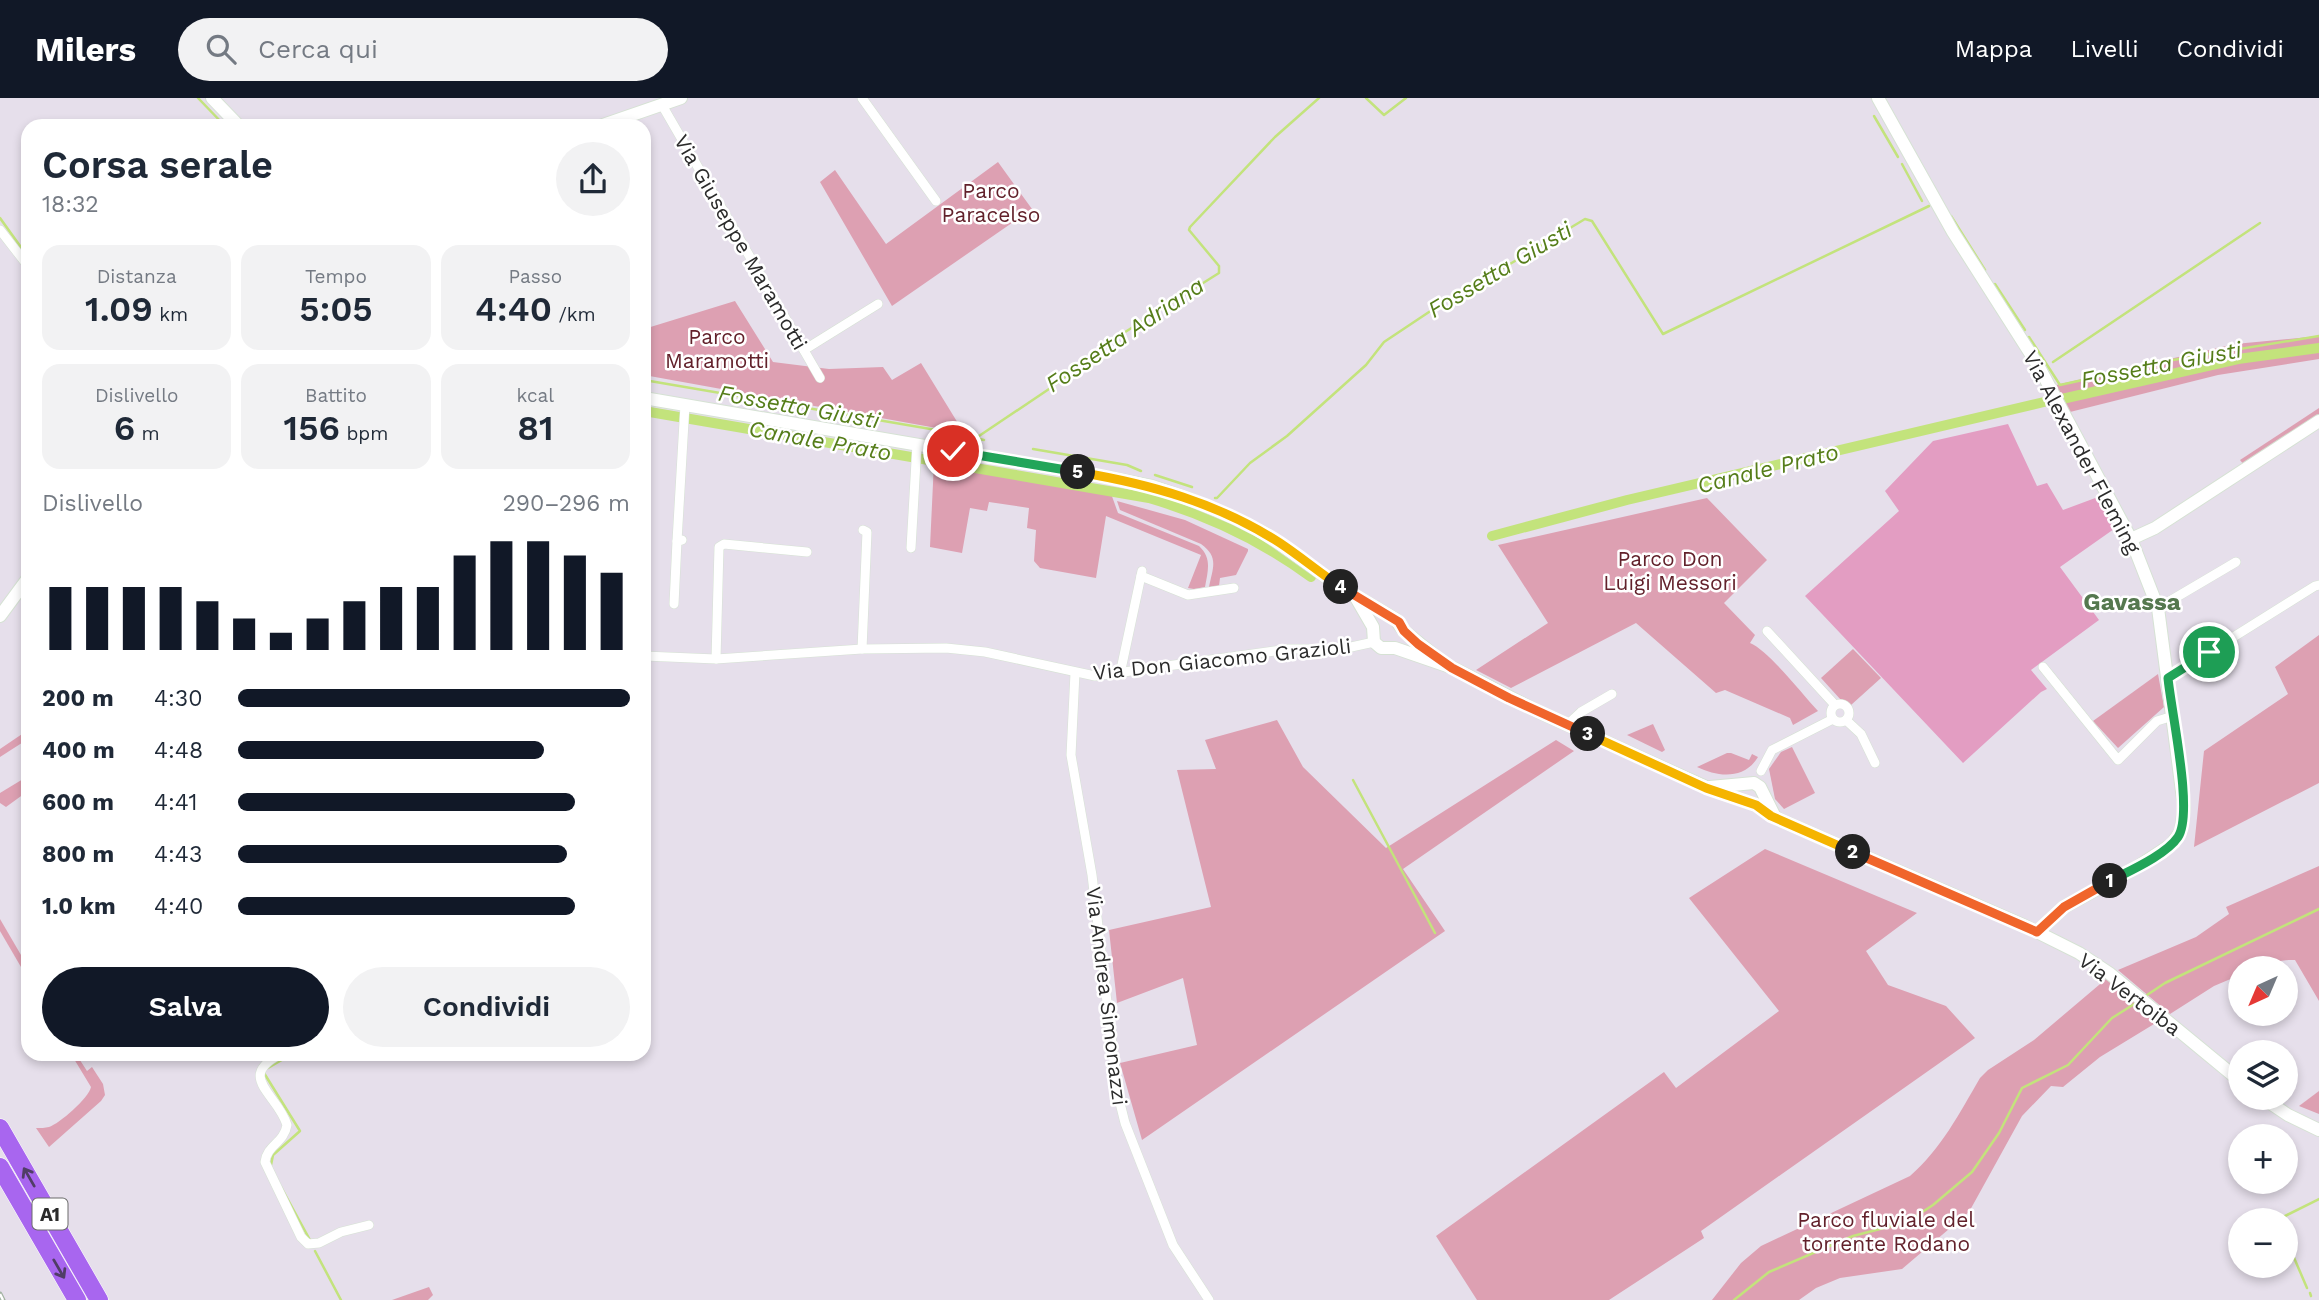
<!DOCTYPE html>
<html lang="it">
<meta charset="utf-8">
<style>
body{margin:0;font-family:"Work Sans",sans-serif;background:#f2f2f3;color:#1f2937;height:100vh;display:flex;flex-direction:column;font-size:26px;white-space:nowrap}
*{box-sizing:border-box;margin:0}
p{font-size:23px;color:#747a83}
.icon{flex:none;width:38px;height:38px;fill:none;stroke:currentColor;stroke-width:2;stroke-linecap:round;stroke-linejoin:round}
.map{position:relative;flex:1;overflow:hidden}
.drawer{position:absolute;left:21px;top:21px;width:630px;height:942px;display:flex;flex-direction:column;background:#fff;border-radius:21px;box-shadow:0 4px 10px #0003}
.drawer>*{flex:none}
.needle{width:46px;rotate:224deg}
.fabs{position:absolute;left:2228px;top:858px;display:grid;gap:14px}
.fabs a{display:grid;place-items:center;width:70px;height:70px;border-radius:50%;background:#fff;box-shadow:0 4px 10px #0003;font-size:35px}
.pin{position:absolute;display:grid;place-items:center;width:60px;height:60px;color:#fff;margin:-30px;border:4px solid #fff;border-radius:50%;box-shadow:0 2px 7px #0007}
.km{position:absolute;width:35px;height:35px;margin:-18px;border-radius:50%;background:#222;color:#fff;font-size:19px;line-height:35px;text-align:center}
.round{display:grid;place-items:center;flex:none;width:74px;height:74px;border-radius:37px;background:#f2f2f3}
.summary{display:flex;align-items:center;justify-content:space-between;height:119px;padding:0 21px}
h1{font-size:38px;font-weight:600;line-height:52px}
.figures{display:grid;grid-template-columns:repeat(3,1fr);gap:10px;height:119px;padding:7px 21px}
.figures div{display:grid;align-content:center;border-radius:18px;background:#f2f2f3;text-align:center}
.figures b{font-size:35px;font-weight:600}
.figures small{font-size:19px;font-weight:400}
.figures p{font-size:19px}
.chart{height:196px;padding:14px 21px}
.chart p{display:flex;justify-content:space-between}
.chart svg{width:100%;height:126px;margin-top:7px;stroke:#111827;stroke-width:6}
.cta{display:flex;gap:14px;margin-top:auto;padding:14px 21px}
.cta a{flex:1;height:80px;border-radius:42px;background:#111827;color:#fff;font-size:28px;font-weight:600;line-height:80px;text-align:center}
.cta a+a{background:#f2f2f3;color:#1f2937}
ul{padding:0 21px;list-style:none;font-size:23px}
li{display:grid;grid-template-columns:112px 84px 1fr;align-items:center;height:52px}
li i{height:18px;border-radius:9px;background:#111827}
header{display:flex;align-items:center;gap:42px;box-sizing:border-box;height:98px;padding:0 35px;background:#111827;color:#fff}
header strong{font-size:33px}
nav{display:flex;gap:38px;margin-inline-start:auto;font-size:24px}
.search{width:490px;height:63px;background:#f2f2f3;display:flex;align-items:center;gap:18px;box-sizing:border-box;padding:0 24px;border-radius:38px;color:#747a83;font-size:26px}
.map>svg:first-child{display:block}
</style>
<header>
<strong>Milers</strong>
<div class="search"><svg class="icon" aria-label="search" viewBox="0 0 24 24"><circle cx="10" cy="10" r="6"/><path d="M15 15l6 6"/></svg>Cerca qui</div>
<nav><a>Mappa</a><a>Livelli</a><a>Condividi</a></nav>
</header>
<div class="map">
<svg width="2319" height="1202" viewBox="0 0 2319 1202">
<rect width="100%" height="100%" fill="#e6dfeb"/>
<g fill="#dda0b2">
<polygon points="998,64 1032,111 892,208 820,84 835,72 886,146"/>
<polygon points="735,203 773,264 829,271 883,269 892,282 921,265 964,335 644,277 644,231"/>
<polygon points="2319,238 2319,261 2218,277 2070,314 2056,287 2235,246"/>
<polygon points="2319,310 2319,318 2244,367 2240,362"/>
<path d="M934,364L1108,394L1109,390L1118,415L1199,448C1212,460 1208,472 1205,489L1194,491L1188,490L1201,457L1106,418L1096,480L1040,470L1034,463L1036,432L1027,430L1029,410L989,404L987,413L970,410L962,455L930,449Z"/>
<path d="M1707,400L1767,462L1724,505L1755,537L1750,545C1768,552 1802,596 1818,613L1793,627L1790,620L1725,592L1716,595L1636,525L1511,590L1476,572L1548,525L1498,447Z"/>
<path d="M1117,403L1185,422L1248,451V453L1236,477L1220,480L1219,488L1209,489C1213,469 1219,459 1201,446L1120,412Z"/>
<polygon points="2319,537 2319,685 2194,749 2204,653 2288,596 2275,569"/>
<polygon points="1853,551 1881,580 1851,607 1841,602 1821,580"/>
<polygon points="2158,576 2164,609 2118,650 2093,623"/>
<polygon points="1277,622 1303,669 1386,750 1556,642 1574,653 1403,771 1445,833 1142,1042 1120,965 1197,947 1183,880 1117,905 1109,832 1211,809 1177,672 1216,671 1205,642"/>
<polygon points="1653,626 1665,652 1662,654 1627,637"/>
<polygon points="28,632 28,641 0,659 0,651"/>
<polygon points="1792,649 1815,695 1784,711 1775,701 1769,671 1781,654"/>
<path d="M1727,655H1731L1749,662L1752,656L1758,659C1744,682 1718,679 1697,669Z"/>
<polygon points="28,678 28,693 6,709 0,705 0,695"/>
<polygon points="1765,751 1917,815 1866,853 1888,887 1946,908 1975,940 1701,1133 1704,1140 1609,1202 1477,1202 1436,1138 1664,974 1676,990 1779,913 1689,800"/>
<path d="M2319,768V903L2295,862C2275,861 2260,870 2240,870V877L2214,888L2170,916L2118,872L2196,839L2229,816L2226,809Z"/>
<polygon points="0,821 28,869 28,881 0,833"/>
<path d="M2106,881L2159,923L2100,959L2063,989L2051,988L2022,1018L1969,1114L1902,1171L1840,1180L1816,1190L1799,1202H1712L1741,1165L1761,1148L1910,1078C1941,1051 1959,1016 1980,980L1988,972L2034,942Z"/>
<path d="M71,956H76L87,973L92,969L103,986L105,997L101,1003L49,1049L36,1030C41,1030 45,1030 49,1029C59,1026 89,1000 91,989Z"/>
<polygon points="2319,993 2319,1016 2299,1008"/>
<polygon points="429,1189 433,1197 428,1202 392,1202"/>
</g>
<polygon fill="#e39dc2" points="2008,326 2037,388 2047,385 2063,412 2098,399 2114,431 2060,469 2099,522 2031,572 2047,591 2041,594 1963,665 1805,498 1899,413 1885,393 1933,343"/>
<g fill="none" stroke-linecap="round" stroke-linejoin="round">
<g stroke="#c3e37c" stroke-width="2.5">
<polyline points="198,0 225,28"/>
<polyline points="1366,0 1384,17 1406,0"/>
<polyline points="1874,18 1898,59"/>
<polyline points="1902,66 1922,103"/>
<polyline points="1951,118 1985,172"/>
<polyline points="0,120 28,159"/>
<polyline points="1995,186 2025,232"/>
<polyline points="2029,239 2060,287 2173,262 2319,238"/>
<polyline points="2053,264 2260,125"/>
<polyline points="644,282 954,335"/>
<polyline points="962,337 984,342"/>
<polyline points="976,340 1052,289 1114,241 1219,175 1219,168 1189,132 1190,129 1275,39 1319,0"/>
<polyline points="1033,351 1127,367 1141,373"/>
<polyline points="1155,377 1192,389"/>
<polyline points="1215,400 1217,400 1250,365 1287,338 1366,267 1384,244 1471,186 1495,175 1585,121 1592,123 1663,236 1929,108"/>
<polyline points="1353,682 1435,835"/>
<polyline points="2144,899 2165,885 2319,811"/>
<polyline points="268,970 292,956"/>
<polyline points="264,975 300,1033 273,1057 271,1067"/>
<polyline points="281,1089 310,1142"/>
<polyline points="2277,1122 2319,1101"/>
<polyline points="2286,1141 2307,1190"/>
<polyline points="315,1153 341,1202"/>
<polyline points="2310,1195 2311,1198"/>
<polyline points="1734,1202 1769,1174 1853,1138 1907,1124 1933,1107 1972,1074 1999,1035 2022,990 2068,967 2112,920 2139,903"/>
</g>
<g stroke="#c3e37c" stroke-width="10">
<polyline points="2062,301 2238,261 2319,250"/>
<path d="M644,313L1149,400C1207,417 1262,443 1311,479"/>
<polyline points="1492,438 1627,402 2044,304"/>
</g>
<g stroke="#d6e2d4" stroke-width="10">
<g id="minor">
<polyline points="862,0 936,103"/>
<polyline points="662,7 820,280"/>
<polyline points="0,132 28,168"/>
<polyline points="804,252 878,206"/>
<polyline points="682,442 677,443 685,307"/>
<polyline points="911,450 917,346"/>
<polyline points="1141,478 1188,497 1234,490"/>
<polyline points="674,506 677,443"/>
<polyline points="2158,510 2236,464"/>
<polyline points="1767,533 1835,607"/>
<polyline points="862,551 867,434 863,432"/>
<polyline points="644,558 716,561 862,551 946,550 985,554 1095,578 1289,551 1342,551 1374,544"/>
<polyline points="716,561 719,449 724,446 807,454"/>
<polyline points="2043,569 2118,662 2157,623 2173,618"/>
<polyline points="1075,575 1071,657 1092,777 1118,997 1125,1025 1173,1147 1209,1202"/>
<polyline points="1120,576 1142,473"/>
<polyline points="2168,580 2315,488 2319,487"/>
<circle cx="1840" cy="615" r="9"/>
<polyline points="1846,622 1861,636 1875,665"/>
<polyline points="1567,627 1581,614 1612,596"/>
<polyline points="1761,673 1772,652 1833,621"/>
<path d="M281,956C235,979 278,996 287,1027C284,1045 267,1047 265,1064L301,1139L308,1146L319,1145L341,1134L369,1127"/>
</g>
</g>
<g stroke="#d6e2d4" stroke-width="14">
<g id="tertiary">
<polyline points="1878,0 1953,134 2039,269 2131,441 2158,510 2184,709 2181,733 2172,746 2137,769 2064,809 2037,834"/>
<polyline points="600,28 681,0"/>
<polyline points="2131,441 2155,430 2319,323"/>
<polyline points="0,518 28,480"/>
</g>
</g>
<g stroke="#d6e2d4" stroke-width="14">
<g id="secondary">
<polyline points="212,0 239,28"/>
<polyline points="644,300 1112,380 1152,388 1184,399 1232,419 1264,435 1339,488 1395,521 1404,533 1435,558"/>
<polyline points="1355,498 1373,529 1374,544 1381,550 1395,550 1453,570 1539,614 1706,689 1756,707 1780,722 2025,828 2079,855 2109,875 2240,983"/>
<polyline points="1710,689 1754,685 1760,689 1774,717"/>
<polyline points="2261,999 2288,1017 2319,1032"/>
</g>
</g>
<g stroke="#fff" stroke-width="19">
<g id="motorway">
<polyline points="0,1030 99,1202"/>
<polyline points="0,1069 77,1202"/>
</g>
</g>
<use href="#minor" stroke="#fff" stroke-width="9"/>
<use href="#tertiary" stroke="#fff" stroke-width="12"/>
<use href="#secondary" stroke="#fff" stroke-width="12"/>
<use href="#motorway" stroke="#a866ef" stroke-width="18"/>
<g stroke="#a3b3a2" stroke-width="5">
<polyline id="rail" points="0,1196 3,1202"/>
</g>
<use href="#rail" stroke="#fff" stroke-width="2.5" stroke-dasharray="8" stroke-linecap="butt"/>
</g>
<defs><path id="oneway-shaft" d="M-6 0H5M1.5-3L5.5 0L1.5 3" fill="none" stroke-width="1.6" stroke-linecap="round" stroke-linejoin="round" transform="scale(1.75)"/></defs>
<g stroke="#503d66">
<use href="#oneway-shaft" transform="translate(29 1079) rotate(-120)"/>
<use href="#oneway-shaft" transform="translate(59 1171) rotate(60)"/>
</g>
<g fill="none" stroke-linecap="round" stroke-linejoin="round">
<g stroke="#fff" stroke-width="14">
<path id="split-1" d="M2110,783C2129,773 2166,757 2178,739C2194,715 2171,613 2168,580L2209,554"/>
</g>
<g stroke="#fff" stroke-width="14">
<polyline id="split-2" points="1853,754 2037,834 2064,809 2110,783"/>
</g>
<g stroke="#fff" stroke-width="14">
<polyline id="split-3" points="1588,636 1706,690 1756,707 1771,718 1853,754"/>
</g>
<g stroke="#fff" stroke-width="14">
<polyline id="split-4" points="1341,489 1399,524 1404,533 1418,546 1452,570 1509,600 1588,636"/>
</g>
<g stroke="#fff" stroke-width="14">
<path id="split-5" d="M1078,374C1150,386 1218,405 1280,445C1301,459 1320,475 1341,489"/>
</g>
<g stroke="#fff" stroke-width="14">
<polyline id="split-6" points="953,353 1078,374"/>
</g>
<use href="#split-1" stroke="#22a559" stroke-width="9"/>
<use href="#split-2" stroke="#f0652b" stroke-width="9"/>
<use href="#split-3" stroke="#f5b400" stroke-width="9"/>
<use href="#split-4" stroke="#f0652b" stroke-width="9"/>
<use href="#split-5" stroke="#f5b400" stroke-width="9"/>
<use href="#split-6" stroke="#22a559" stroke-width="9"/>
</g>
<g text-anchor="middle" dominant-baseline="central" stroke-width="5" stroke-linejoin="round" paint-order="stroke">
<rect fill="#fff" stroke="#6b6b6b" stroke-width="2" x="32.5" y="1100.5" width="35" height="31" rx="5"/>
<g font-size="19" font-weight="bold" fill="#2b2b2b">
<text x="50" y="1116">A1</text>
</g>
<g font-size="21" fill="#62212b" stroke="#fff">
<text x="991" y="92">Parco<tspan x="991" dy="24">Paracelso</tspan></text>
<text x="717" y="238">Parco<tspan x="717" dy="24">Maramotti</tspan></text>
<text x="1670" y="460">Parco Don<tspan x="1670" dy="24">Luigi Messori</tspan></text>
<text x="1886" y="1121">Parco fluviale del<tspan x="1886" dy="24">torrente Rodano</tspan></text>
</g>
<g font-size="21" fill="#2b2b2b" stroke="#fff">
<text transform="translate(741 144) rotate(60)">Via Giuseppe Maramotti</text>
<text transform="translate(2082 354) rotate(62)">Via Alexander Fleming</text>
<text transform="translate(1222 561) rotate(-6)">Via Don Giacomo Grazioli</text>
<text transform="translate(2130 896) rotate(37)">Via Vertoiba</text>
<text transform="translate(1107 898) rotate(83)">Via Andrea Simonazzi</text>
</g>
<g font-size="23" font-style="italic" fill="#557d19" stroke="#fff">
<text transform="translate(1500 172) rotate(-31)">Fossetta Giusti</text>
<text transform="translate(1125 237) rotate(-34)">Fossetta Adriana</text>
<text transform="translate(2161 267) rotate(-11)">Fossetta Giusti</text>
<text transform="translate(799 309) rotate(10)">Fossetta Giusti</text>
<text transform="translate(820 343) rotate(10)">Canale Prato</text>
<text transform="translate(1768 371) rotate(-14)">Canale Prato</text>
</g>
<g font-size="24" font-weight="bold" fill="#55784f" stroke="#fff">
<text x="2132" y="504">Gavassa</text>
</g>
</g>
</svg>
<div class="fabs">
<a><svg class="needle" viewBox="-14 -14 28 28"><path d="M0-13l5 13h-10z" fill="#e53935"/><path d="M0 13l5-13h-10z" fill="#747a83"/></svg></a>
<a><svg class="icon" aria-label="layers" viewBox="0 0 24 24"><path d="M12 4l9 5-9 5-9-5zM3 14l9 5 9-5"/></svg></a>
<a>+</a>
<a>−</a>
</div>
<div class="pin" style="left:2209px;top:554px;background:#1e9e55"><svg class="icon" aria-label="arrive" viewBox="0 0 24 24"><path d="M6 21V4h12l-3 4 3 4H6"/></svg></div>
<div class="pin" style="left:953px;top:353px;background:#d93025"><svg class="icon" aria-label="check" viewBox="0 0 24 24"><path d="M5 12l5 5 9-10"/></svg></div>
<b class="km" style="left:2110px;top:783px">1</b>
<b class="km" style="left:1853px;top:754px">2</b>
<b class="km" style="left:1588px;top:636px">3</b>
<b class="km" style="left:1341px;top:489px">4</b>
<b class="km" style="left:1078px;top:374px">5</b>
<section class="drawer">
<div class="summary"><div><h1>Corsa serale</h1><p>18:32</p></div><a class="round"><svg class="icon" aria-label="share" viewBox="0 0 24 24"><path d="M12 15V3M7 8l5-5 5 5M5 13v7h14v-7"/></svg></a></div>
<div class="figures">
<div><p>Distanza</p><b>1.09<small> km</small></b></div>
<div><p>Tempo</p><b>5:05</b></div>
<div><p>Passo</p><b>4:40<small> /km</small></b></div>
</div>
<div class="figures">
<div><p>Dislivello</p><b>6<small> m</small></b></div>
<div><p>Battito</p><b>156<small> bpm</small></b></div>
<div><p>kcal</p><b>81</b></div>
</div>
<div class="chart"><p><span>Dislivello</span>290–296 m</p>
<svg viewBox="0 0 160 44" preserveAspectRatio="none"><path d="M5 44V22M15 44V22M25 44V22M35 44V22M45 44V27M55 44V33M65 44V38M75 44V33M85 44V27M95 44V22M105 44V22M115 44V11M125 44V6M135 44V6M145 44V11M155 44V17"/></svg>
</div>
<ul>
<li><b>200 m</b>4:30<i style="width:100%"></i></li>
<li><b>400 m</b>4:48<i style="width:78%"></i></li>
<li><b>600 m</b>4:41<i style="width:86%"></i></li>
<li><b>800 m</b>4:43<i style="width:84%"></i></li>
<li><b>1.0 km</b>4:40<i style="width:86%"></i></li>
</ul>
<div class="cta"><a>Salva</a><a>Condividi</a></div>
</section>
</div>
